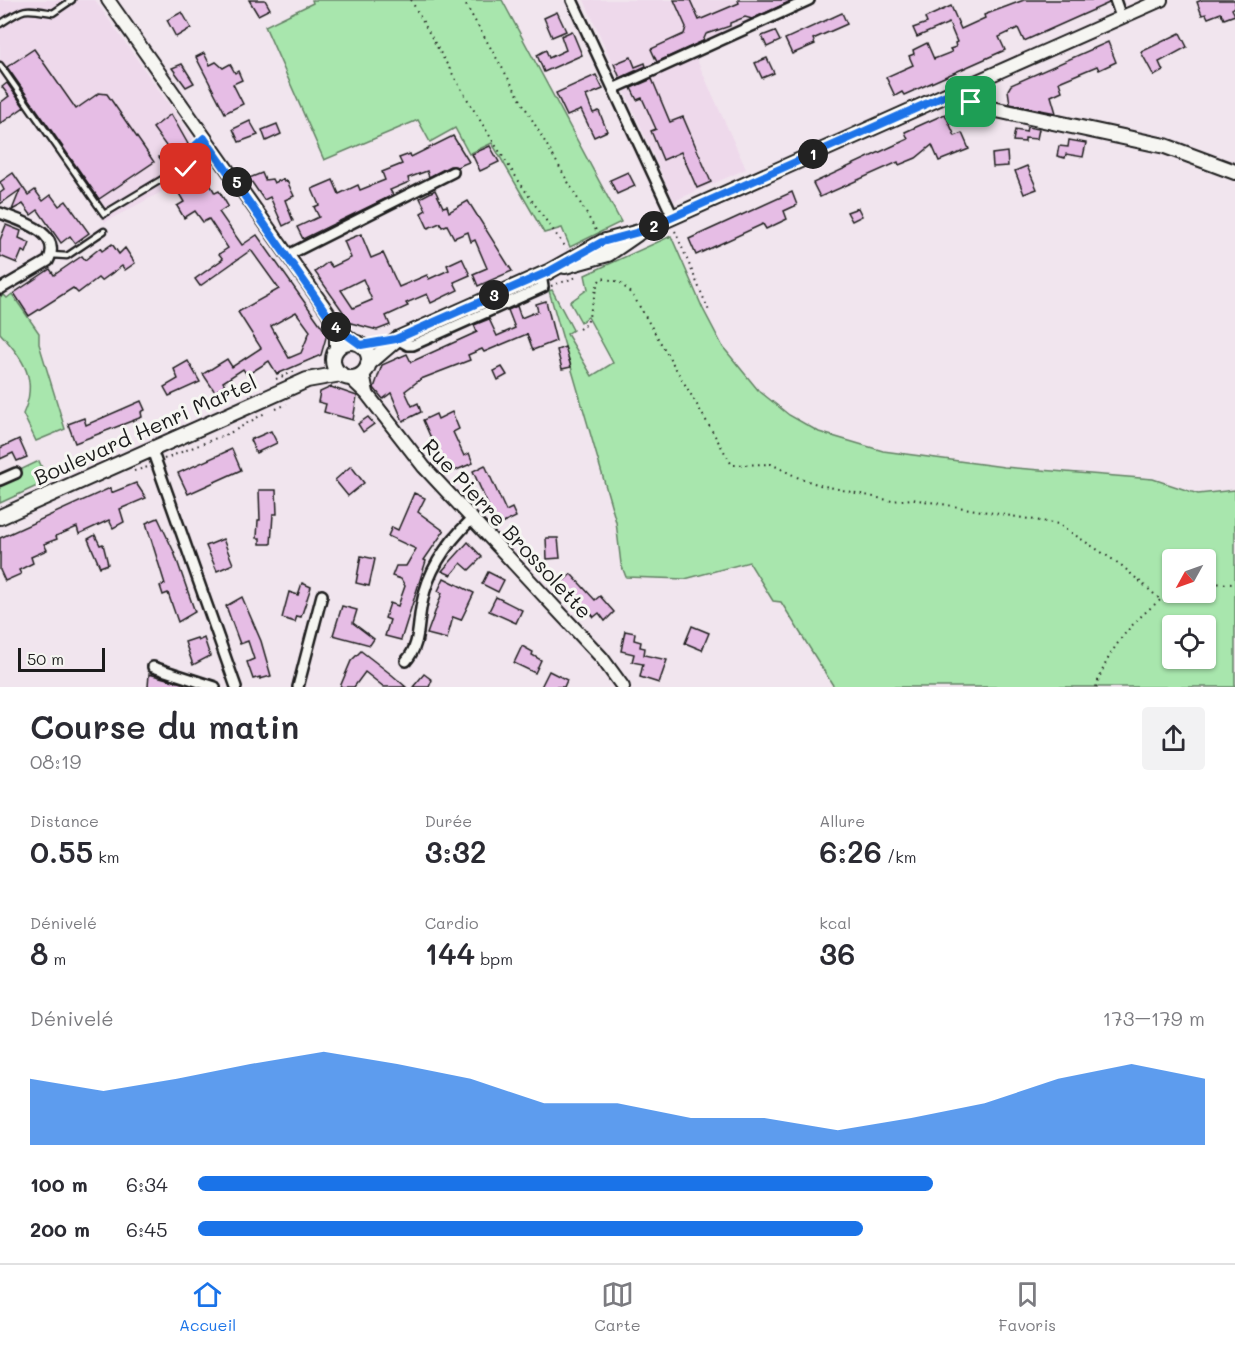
<!DOCTYPE html>
<html lang="fr">
<meta charset="utf-8">
<style>
body{margin:0;font-family:Mali,sans-serif;background:#f2f2f3;color:#2b2b33;height:100vh;display:flex;flex-direction:column;font-size:22px;white-space:nowrap}
*{box-sizing:border-box;margin:0}
p{font-size:20px;color:#7c7c81}
.icon{flex:none;width:33px;height:33px;fill:none;stroke:currentColor;stroke-width:2;stroke-linecap:round;stroke-linejoin:round}
.map{position:relative;height:687px;overflow:hidden}
.panel{display:flex;flex-direction:column;background:#fff;flex:1}
.panel>*{flex:none}
.needle{width:39px;rotate:230deg}
.tools{position:absolute;left:1162px;top:549px;display:grid;gap:12px}
.tools a{display:grid;place-items:center;width:54px;height:54px;border-radius:6px;background:#fff;box-shadow:0 2px 4px #0004;font-size:30px}
.scale{position:absolute;left:18px;bottom:15px;width:87px;box-sizing:border-box;padding-left:6px;border:3px solid #1c1c1c;border-top:0;font-size:16px;line-height:21px;white-space:nowrap;color:#1c1c1c;-webkit-text-stroke:4px #f6f6f2;paint-order:stroke}
.pin{position:absolute;display:grid;place-items:center;width:51px;height:51px;color:#fff;margin:-26px;border-radius:12px;box-shadow:0 3px 9px #0006}
.km{position:absolute;width:30px;height:30px;margin:-15px;border-radius:50%;background:#222;color:#fff;font-size:16px;line-height:30px;text-align:center}
.round{display:grid;place-items:center;flex:none;width:63px;height:63px;border-radius:6px;background:#f2f2f3}
.summary{display:flex;align-items:center;justify-content:space-between;height:102px;padding:0 30px}
h1{font-size:33px;font-weight:600;line-height:45px}
.stats{display:grid;grid-template-columns:repeat(3,1fr);gap:9px;height:102px;padding:6px 30px}
.stats div{display:grid;align-content:center}
.stats b{font-size:30px;font-weight:600}
.stats small{font-size:16px;font-weight:400}
.stats p{font-size:16px}
.chart{height:168px;padding:12px 30px}
.chart p{display:flex;justify-content:space-between}
.chart svg{width:100%;height:108px;margin-top:6px;fill:#1a73e8;opacity:.7}
ul{padding:0 30px;list-style:none;font-size:20px}
li{display:grid;grid-template-columns:96px 72px 1fr;align-items:center;height:45px}
li i{height:15px;border-radius:8px;background:#1a73e8}
.tabs{display:flex;justify-content:space-around;align-items:center;height:84px;border-top:2px solid #e1e1e2;background:#fff;font-size:16px;color:#7c7c81}
.tabs a{display:grid;justify-items:center;gap:3px}
.tabs .current{color:#1a73e8}
.map>svg:first-child{display:block}
</style>
<div class="map">
<svg width="1235" height="687" viewBox="0 0 1235 687">
<rect width="100%" height="100%" fill="#f1e5ee"/>
<filter id="ink" filterUnits="userSpaceOnUse"><feTurbulence type="fractalNoise" baseFrequency=".0167" numOctaves="2"/><feDisplacementMap in="SourceGraphic" scale="12" xChannelSelector="R" yChannelSelector="G"/><feConvolveMatrix kernelMatrix="1 2 1 2 8 2 1 2 1" color-interpolation-filters="sRGB"/></filter>
<g filter="url(#ink)">
<g fill="#eed9eb">
<polygon points="0,0 95,0 212,165 105,222 0,72"/>
<polygon points="584,0 798,0 691,47 746,169 674,201"/>
</g>
<g fill="#a8e6ad" stroke="#628164" stroke-width="1.5" fill-rule="evenodd">
<polygon points="312,0 502,0 621,222 570,247 562,228 544,233 492,143 469,154 455,128 430,142 418,120 324,160 265,26 313,3"/>
<path d="M671,236L703,309L723,347L758,390L789,415L819,432L883,451L1004,467L1153,479L1198,494L1235,490V687H834L781,602L773,601L749,562L685,579L626,577L621,564L616,522L549,291L552,290L573,330L567,334L592,376L613,363L588,317L581,322L570,302L588,289L585,275ZM1173,560H1206V592H1173ZM1173,626H1206V658H1173Z"/>
<path d="M12,294L39,333V344L65,429L36,441L23,414C39,379 23,359 0,333V297L4,295L7,298Z"/>
<polygon points="39,461 48,481 0,503 0,484 22,474 20,470"/>
</g>
<g fill="#e6bde5" stroke="#1c1c1c" stroke-width="1.5" fill-rule="evenodd">
<polygon points="249,0 265,0 270,9 258,15"/>
<polygon points="674,0 690,0 699,20 739,3 738,0 793,0 752,19 745,17 730,23 730,26 706,34 703,41 657,62 651,49 684,34 686,27"/>
<polygon points="1024,0 1108,0 1109,3 1024,41 1018,28 999,37 1005,50 904,95 902,92 895,96 886,77 913,65 909,56 914,54 913,50 927,43 934,59 952,52 950,49 956,47 955,43 957,42 949,23 917,37 913,28 927,23 925,18 951,6 961,29 985,18 984,15"/>
<polygon points="1202,0 1235,0 1235,7 1232,9 1235,15 1224,19 1221,13 1208,18 1206,14 1202,15 1197,2"/>
<polygon points="182,12 191,28 176,37 167,20"/>
<polygon points="557,12 566,31 552,37 544,18"/>
<polygon points="842,13 847,24 813,39 815,44 792,54 785,39"/>
<polygon points="572,31 582,55 544,72 537,55 546,50 549,58 566,50 561,36"/>
<polygon points="775,31 780,41 767,47 762,36"/>
<polygon points="1180,33 1187,47 1159,62 1163,71 1154,76 1141,52"/>
<polygon points="1108,42 1116,62 1099,70 1097,66 1059,82 1062,91 1051,96 1056,113 1010,104 1008,90 1011,85"/>
<polygon points="34,49 76,109 99,93 107,94 154,162 99,199 7,67"/>
<polygon points="204,53 210,65 216,62 223,68 230,64 235,73 238,71 242,80 233,84 243,104 225,113 196,57"/>
<polygon points="631,57 635,67 645,63 646,66 620,78 614,64"/>
<polygon points="767,58 774,73 762,78 755,63"/>
<polygon points="182,64 194,83 186,87 172,68"/>
<polygon points="596,75 603,89 586,96 593,113 599,111 607,131 594,137 581,110 567,116 556,93"/>
<polygon points="652,79 670,122 683,117 711,182 697,188 681,152 663,160 651,131 656,129 642,98 637,100 631,88"/>
<polygon points="7,83 24,107 0,124 0,103 9,96 2,87"/>
<polygon points="171,114 188,144 176,154 183,165 173,169 167,168 159,157 169,150 153,128"/>
<polygon points="945,114 955,136 962,133 969,149 939,161 932,145 916,158 899,165 898,162 820,197 813,183 895,145 908,139 905,132"/>
<polygon points="250,121 258,135 239,142 233,129"/>
<polygon points="277,124 281,134 266,141 262,130"/>
<polygon points="1027,127 1039,129 1037,139 1025,138 1025,142 1013,141 1015,130 1026,132"/>
<polygon points="453,136 469,162 457,167 450,166 429,177 427,171 408,178 409,182 390,190 393,195 303,239 297,227 319,217 314,207 319,205 312,189 333,180 339,194 358,185 360,190 385,180 382,172 402,164 399,158 410,154 411,157"/>
<polygon points="1069,140 1086,143 1083,157 1066,154 1065,158 1057,156 1059,146 1068,147"/>
<polygon points="490,146 499,162 480,171 472,154"/>
<polygon points="1007,152 1008,166 993,167 992,154"/>
<polygon points="1027,166 1037,189 1024,194 1015,171"/>
<path d="M201,169L215,193L219,191L228,206L219,212L242,245L257,235L327,334L321,355L277,374L269,361L247,375L243,369L223,382L225,385L215,392L203,374L227,359L232,367L261,348L238,312L279,289L251,250L200,286L195,279L223,259L219,254L228,248L209,219L203,222L195,211L184,218L177,206L184,202L174,185ZM296,312L310,331L301,353L289,358L271,326Z"/>
<polygon points="628,172 635,186 617,194 610,180"/>
<polygon points="13,173 28,195 35,190 43,201 51,195 59,206 66,201 89,233 75,243 70,236 61,243 38,210 31,215 23,204 12,210 20,190 0,204 0,193 4,190 0,182"/>
<polygon points="262,173 265,180 272,179 274,183 283,179 284,182 287,181 294,196 285,200 293,221 283,226 270,197 264,200 249,178"/>
<polygon points="435,190 443,207 447,206 449,212 468,201 512,271 478,286 473,274 487,268 475,240 471,242 468,232 454,238 447,225 442,227 440,223 428,228 421,213 426,210 420,198"/>
<polygon points="792,192 797,205 784,211 787,219 766,229 763,224 696,255 689,239"/>
<polygon points="858,208 862,216 852,221 847,212"/>
<polygon points="6,225 21,231 19,238 30,243 26,253 22,251 17,263 0,256 0,240"/>
<path d="M361,234L371,258L383,253L399,287L427,275L429,279L449,270L447,265L462,258L470,275L454,282L458,290L431,303L427,294L406,303L408,306L386,316L390,325L377,330L351,323L315,272L328,262L332,267L351,258L344,241ZM363,279L372,300L353,308L341,290Z"/>
<polygon points="112,244 119,254 125,248 135,263 125,270 122,266 101,281 98,278 78,293 73,288 29,316 14,293 50,269 54,275 82,256 85,260 100,248 102,251"/>
<polygon points="546,301 556,341 533,350 527,334 484,352 482,349 468,355 470,360 421,379 405,391 412,406 418,403 421,412 403,421 391,393 383,399 374,388 382,365 407,354 411,362 477,332 474,325 489,319 497,336 515,328 508,310 517,306 521,318 538,311 536,304"/>
<polygon points="565,347 571,367 562,369 557,350"/>
<polygon points="188,361 200,382 169,396 164,387 178,379 174,369"/>
<polygon points="502,367 507,375 498,380 494,371"/>
<polygon points="331,387 357,396 353,420 324,412 326,404 318,402 320,392"/>
<polygon points="141,401 145,410 141,412 142,417 75,443 68,424 84,418 86,425"/>
<polygon points="452,412 459,429 453,432 464,456 469,453 473,463 447,474 423,420 436,414 438,419"/>
<polygon points="368,417 374,424 363,432 358,424"/>
<polygon points="271,431 277,443 256,453 250,440"/>
<polygon points="19,439 27,457 17,461 13,453 0,459 0,448"/>
<polygon points="232,449 241,470 188,494 178,473"/>
<polygon points="485,465 506,511 512,508 516,517 497,526 473,471"/>
<polygon points="351,466 364,483 348,496 335,480"/>
<polygon points="136,483 146,498 120,509 124,522 113,528 109,520 79,534 77,527 56,536 57,539 44,544 47,550 31,557 33,563 19,570 21,574 5,581 0,570 0,538 110,488 111,493"/>
<polygon points="259,490 276,490 277,514 273,514 271,544 260,544 260,538 257,538 258,520 260,520"/>
<polygon points="414,493 425,498 418,512 444,531 424,560 426,561 401,640 385,636 390,620 385,618 390,603 398,606 405,586 401,579 392,576 396,566 406,566 416,549 388,536 392,527 398,530"/>
<polygon points="158,518 174,552 195,612 178,622 168,593 163,595 160,586 165,584 146,523"/>
<polygon points="95,535 100,545 103,544 108,564 100,567 88,539"/>
<polygon points="546,538 558,538 560,558 547,559"/>
<polygon points="223,539 233,564 217,571 206,546"/>
<polygon points="468,542 482,557 469,570 461,563 451,575 442,571"/>
<polygon points="361,556 375,559 369,586 356,583"/>
<polygon points="488,572 504,580 498,592 482,584"/>
<polygon points="571,574 595,600 600,596 614,612 605,621 599,613 594,617 579,600 577,602 560,584"/>
<polygon points="444,578 474,593 461,620 453,617 447,639 427,634 442,593 438,591"/>
<polygon points="302,583 311,587 301,617 297,616 295,622 282,618 289,592 298,595"/>
<polygon points="242,597 261,641 271,676 260,679 260,677 253,679 247,662 254,659 248,641 240,644 226,606"/>
<polygon points="496,597 522,610 516,623 489,611"/>
<polygon points="342,606 357,610 353,623 374,639 370,645 333,635"/>
<polygon points="692,626 709,633 702,650 685,643"/>
<polygon points="625,631 635,633 634,640 641,642 640,647 645,648 644,655 667,660 659,683 640,677 643,664 632,662 634,654 621,651"/>
<polygon points="197,638 198,641 204,638 210,656 193,665 185,642"/>
<polygon points="522,646 533,652 532,655 541,660 535,673 514,663"/>
<polygon points="361,651 392,675 406,687 384,687 365,672 354,687 340,687 351,661"/>
<polygon points="549,671 567,680 564,687 541,687"/>
<polygon points="149,674 185,684 184,687 148,687"/>
<polygon points="424,674 432,680 429,687 413,687"/>
</g>
<g fill="none" stroke-linecap="round" stroke-linejoin="round">
<g stroke="#1c1c1c" stroke-width="9">
<g id="service">
<path d="M0,24C26,7 23,8 53,13L72,0"/>
<polyline points="0,65 104,214 169,175 186,169 196,145 204,138"/>
<polyline points="51,255 67,256 104,231"/>
</g>
</g>
<g stroke="#1c1c1c" stroke-width="14">
<g id="minor">
<polyline points="572,0 673,217"/>
<polyline points="1115,0 1121,17"/>
<polyline points="615,88 809,0"/>
<path d="M0,213C18,220 64,232 48,261L0,289"/>
<polyline points="288,255 453,172"/>
<polyline points="397,339 408,345 413,345 543,287 541,275"/>
<polyline points="152,450 236,687"/>
<polyline points="0,480 16,473"/>
<path d="M406,661C421,644 417,625 422,603C428,570 448,542 471,520"/>
<polyline points="153,667 215,687"/>
<polyline points="298,687 322,595"/>
</g>
</g>
<g stroke="#1c1c1c" stroke-width="16">
<g id="tertiary">
<polyline points="108,0 327,311 336,327 355,342"/>
<polyline points="955,91 1161,0"/>
<polyline points="336,350 336,327"/>
<polyline points="363,373 367,393"/>
<polyline points="349,377 367,394 424,467 602,658 623,687"/>
</g>
</g>
<g stroke="#1c1c1c" stroke-width="18">
<g id="secondary">
<polyline points="565,266 608,254 637,234"/>
<circle cx="351" cy="360" r="18"/>
<polyline points="368,364 397,339 548,272 602,242 639,232 955,91 983,107 1165,146 1235,172"/>
<polyline points="0,517 307,380 341,374"/>
</g>
</g>
<g stroke="#1c1c1c" stroke-width="2" stroke-dasharray="1.5 4.5" stroke-linecap="butt">
<path d="M411,0C458,86 508,171 567,249"/>
<polyline points="463,0 597,232"/>
<polyline points="675,231 709,311"/>
<polyline points="551,286 577,277"/>
<polyline points="579,329 587,324 598,282 602,278 620,282 634,297 732,465 771,464 799,478 820,485 892,501 912,499 1058,524 1121,565 1161,600"/>
<polyline points="276,379 298,370"/>
<polyline points="276,409 287,404"/>
<polyline points="164,459 234,431 265,413"/>
<polyline points="134,471 148,467"/>
<polyline points="1206,583 1235,584"/>
<path d="M1096,687C1109,646 1137,615 1173,591"/>
</g>
<use href="#service" stroke="#f6f6f2" stroke-width="4.5"/>
<use href="#minor" stroke="#f6f6f2" stroke-width="9"/>
<use href="#tertiary" stroke="#f6f6f2" stroke-width="12"/>
<use href="#secondary" stroke="#f6f6f2" stroke-width="14"/>
</g>
</g>
<g fill="none" stroke-linecap="round" stroke-linejoin="round" filter="url(#ink)">
<g stroke="#fff" stroke-width="12">
<polyline id="route" points="186,169 196,145 204,138 336,327 361,345 396,339 548,272 602,242 639,232 955,91 971,102"/>
</g>
<use href="#route" stroke="#1a73e8" stroke-width="8"/>
</g>
<g text-anchor="middle" dominant-baseline="central" stroke-width="6" stroke-linejoin="round" paint-order="stroke">
<g font-size="21" fill="#1c1c1c" stroke="#f6f6f2">
<text transform="translate(145 429) rotate(-24)">Boulevard Henri Martel</text>
<text transform="translate(508 528) rotate(47)">Rue Pierre Brossolette</text>
</g>
</g>
</svg>
<div class="tools">
<a><svg class="needle" viewBox="-14 -14 28 28"><path d="M0-13l5 13h-10z" fill="#e53935"/><path d="M0 13l5-13h-10z" fill="#7c7c81"/></svg></a>
<a><svg class="icon" aria-label="locate" viewBox="0 0 24 24"><circle cx="12" cy="12" r="6"/><path d="M12 2v4M12 18v4M2 12h4M18 12h4"/></svg></a>
</div>
<div class="scale">50 m</div>
<div class="pin" style="left:971px;top:102px;background:#1e9e55"><svg class="icon" aria-label="arrive" viewBox="0 0 24 24"><path d="M6 21V4h12l-3 4 3 4H6"/></svg></div>
<div class="pin" style="left:186px;top:169px;background:#d93025"><svg class="icon" aria-label="check" viewBox="0 0 24 24"><path d="M5 12l5 5 9-10"/></svg></div>
<b class="km" style="left:813px;top:154px">1</b>
<b class="km" style="left:654px;top:226px">2</b>
<b class="km" style="left:494px;top:295px">3</b>
<b class="km" style="left:336px;top:327px">4</b>
<b class="km" style="left:237px;top:182px">5</b>
</div>
<section class="panel">
<div class="summary"><div><h1>Course du matin</h1><p>08:19</p></div><a class="round"><svg class="icon" aria-label="share" viewBox="0 0 24 24"><path d="M12 15V3M7 8l5-5 5 5M5 13v7h14v-7"/></svg></a></div>
<div class="stats">
<div><p>Distance</p><b>0.55<small> km</small></b></div>
<div><p>Durée</p><b>3:32</b></div>
<div><p>Allure</p><b>6:26<small> /km</small></b></div>
</div>
<div class="stats">
<div><p>Dénivelé</p><b>8<small> m</small></b></div>
<div><p>Cardio</p><b>144<small> bpm</small></b></div>
<div><p>kcal</p><b>36</b></div>
</div>
<div class="chart"><p><span>Dénivelé</span>173–179 m</p>
<svg viewBox="0 0 160 44" preserveAspectRatio="none"><path d="M0 44V17L10 22L20 17L30 11L40 6L50 11L60 17L70 27L80 27L90 33L100 33L110 38L120 33L130 27L140 17L150 11L160 17V44z"/></svg>
</div>
<ul>
<li><b>100 m</b>6:34<i style="width:73%"></i></li>
<li><b>200 m</b>6:45<i style="width:66%"></i></li>
</ul>
</section>
<nav class="tabs">
<a class="current"><svg class="icon" aria-label="home" viewBox="0 0 24 24"><path d="M3 11l9-7 9 7M6 9v11h12V9"/></svg>Accueil</a>
<a><svg class="icon" aria-label="map" viewBox="0 0 24 24"><path d="M3 6l6-2 6 2 6-2v14l-6 2-6-2-6 2zM9 4v14M15 6v14"/></svg>Carte</a>
<a><svg class="icon" aria-label="saved" viewBox="0 0 24 24"><path d="M7 4h10v16l-5-4-5 4z"/></svg>Favoris</a>
</nav>
